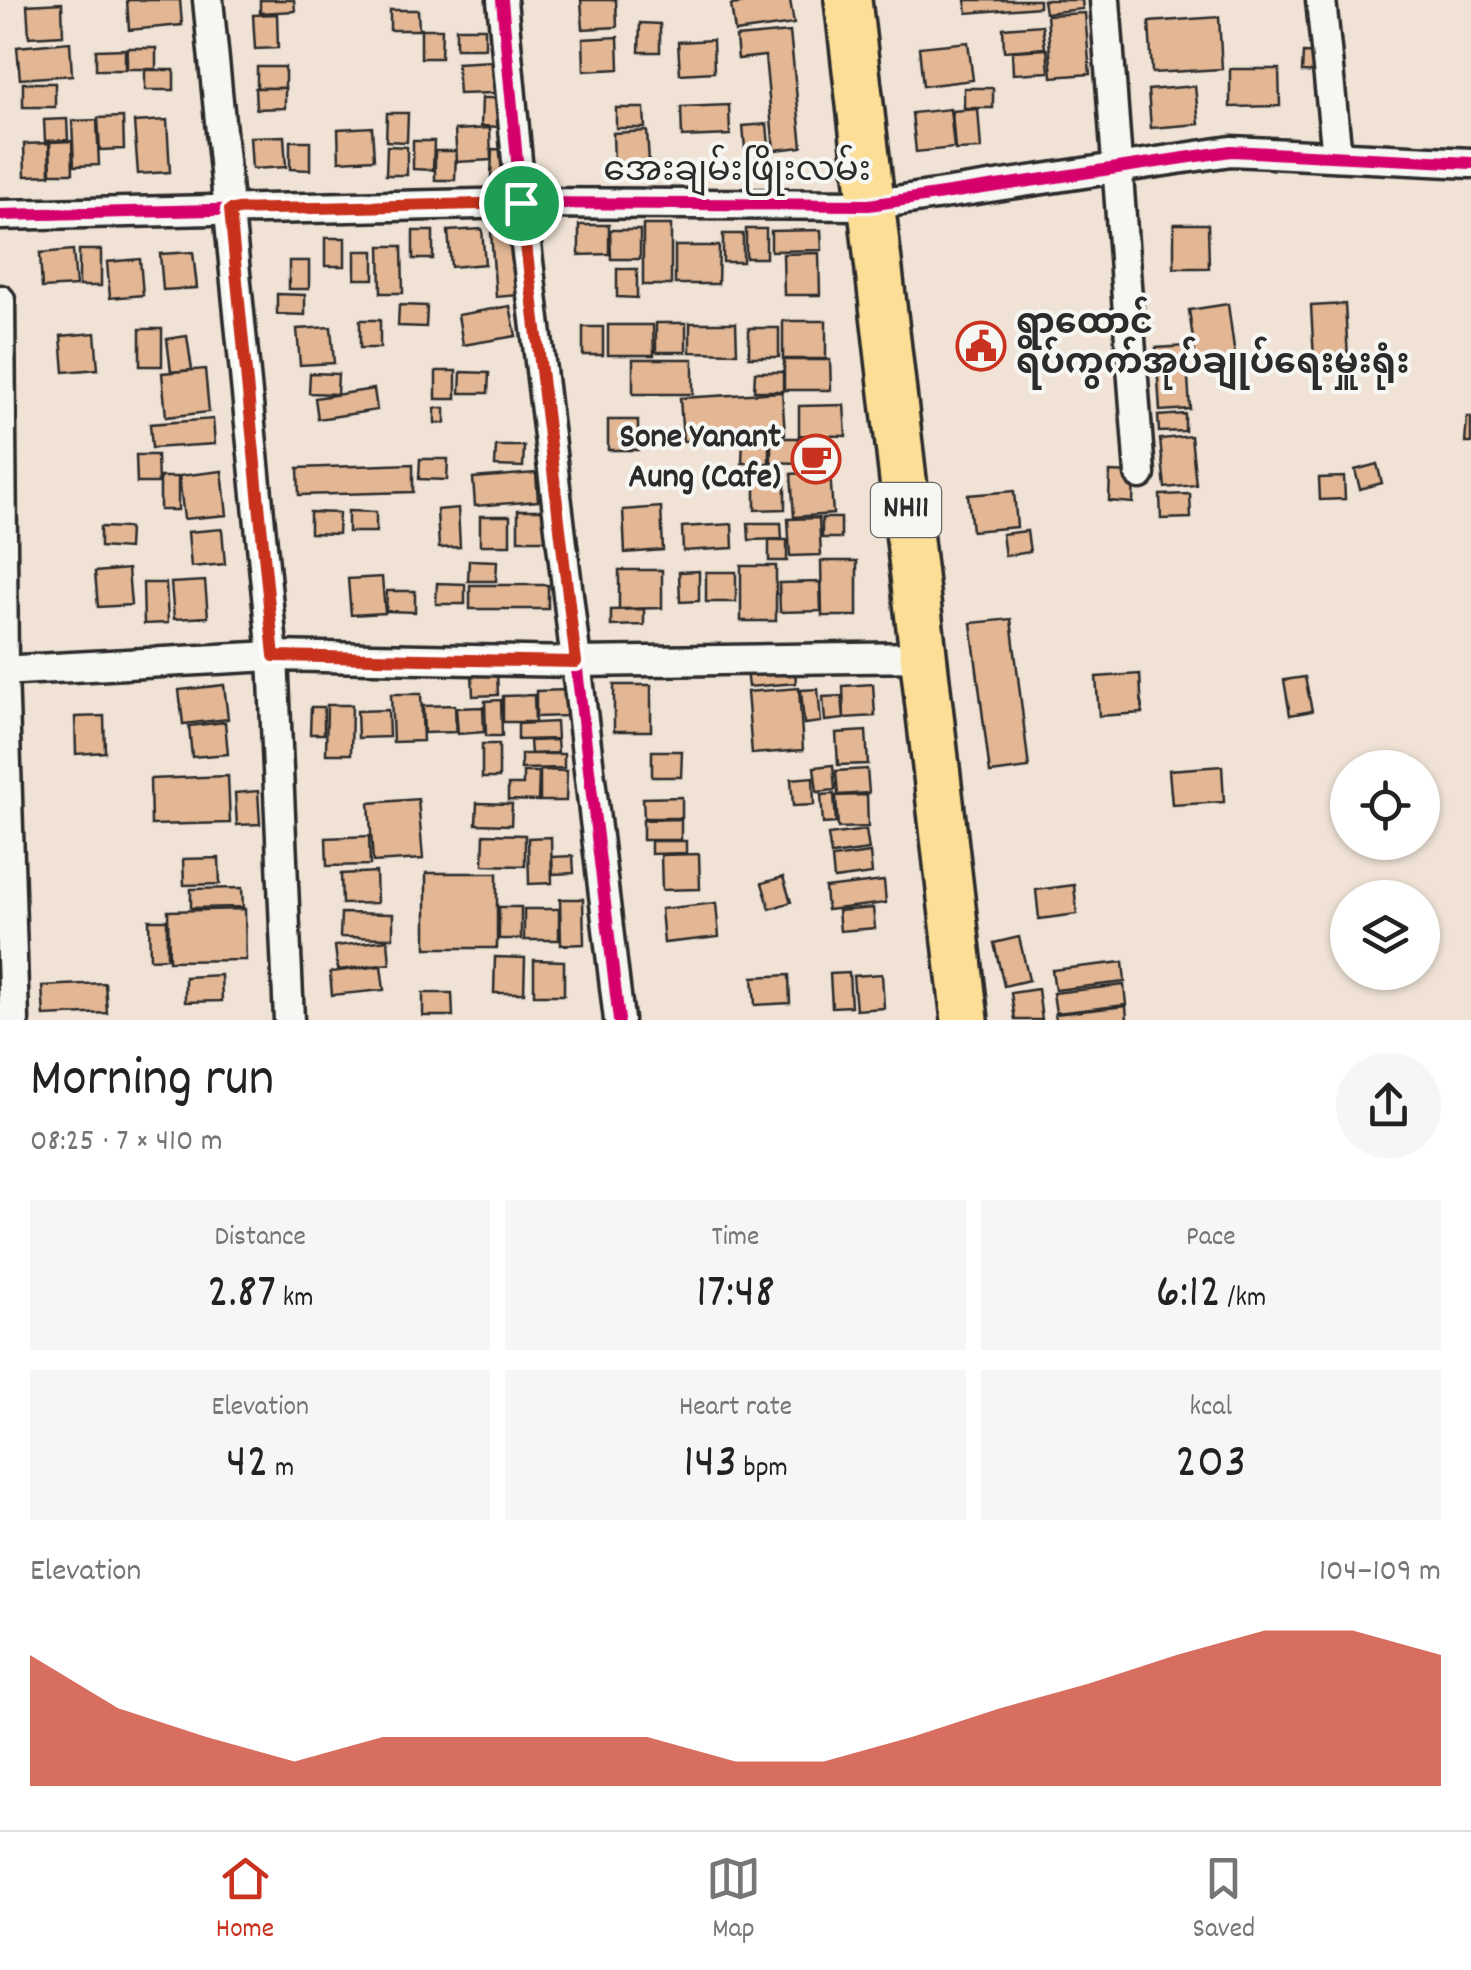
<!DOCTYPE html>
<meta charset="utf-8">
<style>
body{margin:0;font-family:Dekko,"Noto Sans Myanmar",sans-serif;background:#f6f6f6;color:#222;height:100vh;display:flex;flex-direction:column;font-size:38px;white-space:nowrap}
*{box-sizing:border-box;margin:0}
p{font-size:32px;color:#767676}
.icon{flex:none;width:55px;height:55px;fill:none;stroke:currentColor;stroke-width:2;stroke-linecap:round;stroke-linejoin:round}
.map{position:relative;height:1020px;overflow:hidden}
.details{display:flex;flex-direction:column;background:#fff;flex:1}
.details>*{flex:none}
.buttons{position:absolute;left:1330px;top:750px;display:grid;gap:20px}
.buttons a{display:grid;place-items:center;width:110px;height:110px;border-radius:50%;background:#fff;box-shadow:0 2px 8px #0004;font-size:50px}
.pin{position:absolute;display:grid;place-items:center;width:85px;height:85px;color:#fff;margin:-42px;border:5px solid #fff;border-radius:50%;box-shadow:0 2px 10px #0007}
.round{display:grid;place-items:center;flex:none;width:105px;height:105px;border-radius:52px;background:#f6f6f6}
.summary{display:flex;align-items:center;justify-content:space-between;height:170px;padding:0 30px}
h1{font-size:55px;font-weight:600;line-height:75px}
.stats{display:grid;grid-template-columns:repeat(3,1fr);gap:15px;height:170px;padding:10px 30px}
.stats div{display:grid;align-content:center;border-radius:0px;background:#f6f6f6;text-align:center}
.stats b{font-size:50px;font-weight:600}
.stats small{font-size:28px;font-weight:400}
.stats p{font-size:28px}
.chart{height:280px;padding:20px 30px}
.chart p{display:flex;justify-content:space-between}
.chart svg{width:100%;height:180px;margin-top:10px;fill:#c8321e;opacity:.7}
.dock{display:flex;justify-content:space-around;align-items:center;height:140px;border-top:2px solid #e0e0e0;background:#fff;font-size:28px;color:#767676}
.dock a{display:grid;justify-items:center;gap:5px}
.dock .selected{color:#c8321e}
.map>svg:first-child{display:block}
</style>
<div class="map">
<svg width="1471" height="1020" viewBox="0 0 1471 1020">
<rect width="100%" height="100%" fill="#f0e3d6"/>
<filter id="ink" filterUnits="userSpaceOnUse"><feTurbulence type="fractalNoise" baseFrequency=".01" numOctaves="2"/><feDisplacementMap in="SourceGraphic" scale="20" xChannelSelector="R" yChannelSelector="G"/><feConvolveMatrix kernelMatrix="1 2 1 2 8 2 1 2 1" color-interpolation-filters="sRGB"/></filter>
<g filter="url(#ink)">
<g fill="#e3b794" stroke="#2b2b2b" stroke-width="2.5">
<polygon points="127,0 180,0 182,25 129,30"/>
<polygon points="260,0 294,0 295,11 260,13"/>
<polygon points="581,0 616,0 617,27 583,29"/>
<polygon points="765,0 790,0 794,24 735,32 731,5"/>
<polygon points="965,0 1039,0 1039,7 967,13"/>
<polygon points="1043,0 1082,0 1083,9 1045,13"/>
<polygon points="62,3 63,35 29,37 27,5"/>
<polygon points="390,10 418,10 419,30 390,30"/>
<polygon points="1085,13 1090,74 1052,77 1047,15"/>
<polygon points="277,14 278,48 255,49 253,15"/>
<polygon points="1219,17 1222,69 1152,73 1149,22"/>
<polygon points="640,23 660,24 660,52 639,52"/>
<polygon points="1042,25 1045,48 1004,51 1003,28"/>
<rect x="456" y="28" width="29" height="20"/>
<polygon points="421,29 442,29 441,58 421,58"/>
<polygon points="790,32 802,147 774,150 765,56 738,59 736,37"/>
<polygon points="618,37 619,69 584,71 583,39"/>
<polygon points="713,40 714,72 680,74 678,42"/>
<polygon points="70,42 72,75 20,79 17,47"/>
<polygon points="968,42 973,80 923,86 919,47"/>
<rect x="127" y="48" width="29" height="21"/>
<polygon points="125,49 125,70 96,70 96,50"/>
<polygon points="1047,49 1049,72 1013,74 1012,51"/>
<polygon points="1303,53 1325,54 1325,73 1302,72"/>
<polygon points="492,61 494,93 459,94 457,63"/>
<rect x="257" y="67" width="28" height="21"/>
<polygon points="1230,69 1279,69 1280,106 1230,107"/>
<rect x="145" y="70" width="29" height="20"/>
<rect x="23" y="83" width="32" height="24"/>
<polygon points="1195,86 1199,124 1151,128 1148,90"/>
<polygon points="255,88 285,88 285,108 256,109"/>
<rect x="964" y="88" width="29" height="20"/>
<polygon points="482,98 503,98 502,127 481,126"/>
<polygon points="729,105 730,135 682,137 681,107"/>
<polygon points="616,108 644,108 645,128 616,128"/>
<polygon points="950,109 954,148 916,152 912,113"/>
<polygon points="978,109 981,149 955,150 952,111"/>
<polygon points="387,113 408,113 407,142 386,141"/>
<polygon points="123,117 124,149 100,150 98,118"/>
<polygon points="67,119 68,140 45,141 44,120"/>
<polygon points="97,120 99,165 74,166 72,121"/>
<polygon points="167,120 170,172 138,174 134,122"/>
<polygon points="767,124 771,169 747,171 743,126"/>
<polygon points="372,127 374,159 339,161 338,129"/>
<polygon points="490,128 491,160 457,162 455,130"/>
<polygon points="647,131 649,163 614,165 613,133"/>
<polygon points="284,136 286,167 252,169 250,137"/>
<polygon points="72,141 73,173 51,173 50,142"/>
<polygon points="290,141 310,141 310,170 290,169"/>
<polygon points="413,141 434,141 433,170 413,169"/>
<polygon points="49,143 50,175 25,176 24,144"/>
<polygon points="387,146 407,147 407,175 386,175"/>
<polygon points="492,149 513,150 512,178 491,178"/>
<polygon points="435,151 456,151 455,180 435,180"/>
<polygon points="1174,224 1208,224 1209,268 1174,268"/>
<polygon points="579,225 609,225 609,254 579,255"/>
<rect x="643" y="225" width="28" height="60"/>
<polygon points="482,229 485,264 451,267 448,231"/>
<rect x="746" y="229" width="20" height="29"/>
<polygon points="610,230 640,230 640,259 611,259"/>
<polygon points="821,230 822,250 771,251 771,231"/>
<rect x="413" y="231" width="20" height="28"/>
<polygon points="522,231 528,294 496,297 491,233"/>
<rect x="723" y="234" width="20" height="28"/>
<rect x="325" y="238" width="20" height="28"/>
<polygon points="380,246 402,246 403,293 381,293"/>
<polygon points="675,246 719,246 718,284 675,284"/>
<polygon points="73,250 76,286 42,288 40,253"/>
<rect x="79" y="250" width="22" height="36"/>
<rect x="355" y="251" width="19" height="28"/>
<polygon points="193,252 197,288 163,290 160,254"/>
<polygon points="819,253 820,295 784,295 783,254"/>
<polygon points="140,259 143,295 110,298 107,262"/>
<rect x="289" y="261" width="20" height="28"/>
<polygon points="617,269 637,269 637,298 617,297"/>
<polygon points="277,294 305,295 305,315 277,314"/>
<polygon points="1228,304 1236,363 1197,369 1189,310"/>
<polygon points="1345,304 1348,359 1314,360 1311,306"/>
<polygon points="399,305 427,306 426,327 398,326"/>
<polygon points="510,306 516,336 463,345 458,315"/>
<rect x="360" y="320" width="20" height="28"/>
<rect x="783" y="321" width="43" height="38"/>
<rect x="656" y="323" width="30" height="29"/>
<polygon points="690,323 736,323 737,353 690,352"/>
<polygon points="608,325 653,325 654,355 608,355"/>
<polygon points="331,327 334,363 300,365 297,329"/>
<rect x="583" y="327" width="20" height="28"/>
<rect x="749" y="328" width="30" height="29"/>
<rect x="140" y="329" width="22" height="37"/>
<polygon points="95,333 98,369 64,372 61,336"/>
<polygon points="187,336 192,370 171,372 167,339"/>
<polygon points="1186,346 1190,409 1160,411 1156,348"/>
<rect x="633" y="359" width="60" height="35"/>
<polygon points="784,360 830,360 831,390 784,390"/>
<polygon points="205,369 209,412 166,417 162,373"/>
<rect x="436" y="371" width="20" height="28"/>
<polygon points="461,372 489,373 488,393 460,393"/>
<polygon points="755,372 783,372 783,391 754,391"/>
<polygon points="310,373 338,374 337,394 309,393"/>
<polygon points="374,389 377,410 318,419 315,398"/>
<polygon points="782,392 785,435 683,441 680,398"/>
<polygon points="844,405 846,436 799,435 799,406"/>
<rect x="435" y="408" width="10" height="15"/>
<polygon points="1185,414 1185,431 1159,432 1158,416"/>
<polygon points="1467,417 1471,417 1471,443 1465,443"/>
<polygon points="213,419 215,444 152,448 150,424"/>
<rect x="608" y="420" width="30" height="30"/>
<polygon points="799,436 829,436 829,466 800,466"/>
<polygon points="1191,436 1196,485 1165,488 1160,439"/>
<polygon points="743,438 769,439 769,463 742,463"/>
<polygon points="771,438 798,438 798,463 771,462"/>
<polygon points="496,446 524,446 523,467 495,466"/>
<polygon points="136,455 157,455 158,483 137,483"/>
<polygon points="420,459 448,459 447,480 419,479"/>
<polygon points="413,464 413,492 299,495 298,468"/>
<polygon points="1377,464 1382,483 1360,489 1355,470"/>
<polygon points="222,471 227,515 184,519 179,476"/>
<polygon points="830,471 833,514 794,517 791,474"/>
<polygon points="1110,472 1134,473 1133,503 1109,501"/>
<polygon points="536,473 538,501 475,506 473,478"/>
<rect x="160" y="477" width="18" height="33"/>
<polygon points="1344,477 1345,499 1320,500 1319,478"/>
<polygon points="755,480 785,480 785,509 755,510"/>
<polygon points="1014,491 1017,527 972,531 968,495"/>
<polygon points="1190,494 1191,518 1161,519 1160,495"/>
<polygon points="661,507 663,550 625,553 623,510"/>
<polygon points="458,508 460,547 439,548 437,510"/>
<rect x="518" y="510" width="30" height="30"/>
<polygon points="348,511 376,512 376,532 348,532"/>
<polygon points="310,512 339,513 338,534 310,533"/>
<rect x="480" y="516" width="30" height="29"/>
<polygon points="819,518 821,555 790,556 788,519"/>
<rect x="822" y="518" width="19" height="20"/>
<polygon points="748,523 781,523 782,539 749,540"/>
<polygon points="732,524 733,548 683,551 682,527"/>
<polygon points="100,527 129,528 128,549 100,547"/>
<polygon points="222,529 225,564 191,567 188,532"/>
<polygon points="1027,531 1030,552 1005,556 1002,534"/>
<rect x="769" y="540" width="18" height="21"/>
<polygon points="469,560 497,561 496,581 468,581"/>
<polygon points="821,561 857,561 857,616 822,616"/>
<rect x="741" y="566" width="35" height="55"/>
<polygon points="128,569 131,605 98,607 95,572"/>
<polygon points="619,570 662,570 662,608 619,609"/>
<polygon points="699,571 699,601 680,602 679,572"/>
<rect x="706" y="572" width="30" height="30"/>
<polygon points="382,577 385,613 351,615 348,579"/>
<polygon points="205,581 208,617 174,619 171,583"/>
<polygon points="820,582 821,611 780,612 779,583"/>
<polygon points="143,583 166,583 168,623 144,624"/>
<polygon points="437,583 465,584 465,604 436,604"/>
<rect x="470" y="585" width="78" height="24"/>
<polygon points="387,591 415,591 415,612 386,611"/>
<polygon points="644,609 644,625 611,626 611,610"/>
<polygon points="1011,619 1029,768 990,773 971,623"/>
<polygon points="795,666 796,683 748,687 746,670"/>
<polygon points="497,671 498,695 473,696 472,672"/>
<polygon points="1140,674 1142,713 1099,716 1096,677"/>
<polygon points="1305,677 1312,711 1290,715 1284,680"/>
<polygon points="873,684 875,716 844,718 843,686"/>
<polygon points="224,685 228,719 183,724 179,690"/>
<rect x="614" y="685" width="37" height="46"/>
<polygon points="799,688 803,750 752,754 747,692"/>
<polygon points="818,689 821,722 804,724 801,690"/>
<polygon points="567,690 568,716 536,717 536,691"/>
<polygon points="391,694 421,694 423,741 393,742"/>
<polygon points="534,695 535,722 503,722 503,696"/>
<polygon points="842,696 844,719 825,721 823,697"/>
<polygon points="501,700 502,736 486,736 485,701"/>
<polygon points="327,705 352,705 351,754 326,754"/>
<polygon points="455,705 456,732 424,733 423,706"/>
<polygon points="311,707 324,707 324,734 310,734"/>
<polygon points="483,707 484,732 458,734 456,708"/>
<polygon points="388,710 389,737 358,738 357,711"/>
<polygon points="104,716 105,752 76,754 75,717"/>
<polygon points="225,722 228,754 192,757 189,726"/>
<polygon points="556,722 557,739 518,740 518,724"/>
<polygon points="866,731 868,764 838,765 836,733"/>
<polygon points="557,740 558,753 531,754 530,741"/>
<rect x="482" y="744" width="17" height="34"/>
<polygon points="652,751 682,751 681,777 652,777"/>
<polygon points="521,754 564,754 564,768 521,769"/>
<polygon points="833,765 835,790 817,792 814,767"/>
<polygon points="1222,766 1224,802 1172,805 1169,770"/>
<polygon points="867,769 869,793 838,795 836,771"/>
<polygon points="540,770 567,771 566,801 540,801"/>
<polygon points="523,772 539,772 538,801 508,800 508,785 523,785"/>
<polygon points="228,776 230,823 151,825 150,779"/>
<polygon points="813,777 814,805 793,806 791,779"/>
<polygon points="258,791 260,824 237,825 235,793"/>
<polygon points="834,794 836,823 823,824 821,795"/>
<polygon points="867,795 868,827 838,828 836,796"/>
<polygon points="682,797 682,818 644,818 643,798"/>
<polygon points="418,799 423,859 373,862 369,803"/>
<polygon points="477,803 512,804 511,825 476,824"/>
<polygon points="681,819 681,840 643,840 643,820"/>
<polygon points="866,830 869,850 831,855 828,835"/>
<polygon points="484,834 525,835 525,866 483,865"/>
<polygon points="369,836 370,865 327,866 326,838"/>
<polygon points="551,837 552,883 529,884 528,838"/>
<polygon points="651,841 686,841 686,853 651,854"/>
<polygon points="870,853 872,874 834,879 832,858"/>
<polygon points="699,854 700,889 662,890 661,855"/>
<polygon points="573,856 574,873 553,874 552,857"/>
<polygon points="219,858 220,884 184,885 183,859"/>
<polygon points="376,872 377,903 342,904 341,874"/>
<rect x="426" y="873" width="71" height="75"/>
<polygon points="783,877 791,902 770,909 762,883"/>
<polygon points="884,881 886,903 827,910 825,888"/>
<polygon points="1074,885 1077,914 1039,919 1036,890"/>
<polygon points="242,888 243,907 191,908 191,889"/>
<polygon points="560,899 583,899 584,944 561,945"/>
<polygon points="716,903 719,937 664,943 661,909"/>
<rect x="499" y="907" width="22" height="32"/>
<polygon points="873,908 875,928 840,931 838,911"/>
<polygon points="245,909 246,960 169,961 168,911"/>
<rect x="524" y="909" width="35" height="31"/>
<polygon points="341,913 393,914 393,938 340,937"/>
<polygon points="149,920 167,920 167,958 150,959"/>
<polygon points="1019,937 1029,980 1004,986 994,943"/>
<polygon points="388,940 390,964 338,970 335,946"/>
<polygon points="495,957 525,958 524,993 494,993"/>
<polygon points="534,960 564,961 564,995 534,995"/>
<polygon points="1123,962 1125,982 1055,990 1052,970"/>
<polygon points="381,966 384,990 332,995 330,972"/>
<polygon points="849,973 851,1006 832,1007 830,974"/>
<polygon points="882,974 884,1008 856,1010 853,976"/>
<polygon points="221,975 222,1001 185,1002 185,977"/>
<polygon points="789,975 790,1003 755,1005 753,977"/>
<polygon points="105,983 107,1013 44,1016 42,986"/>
<polygon points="1124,985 1126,1005 1056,1013 1053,993"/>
<polygon points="1038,989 1042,1020 1015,1020 1011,993"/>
<polygon points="423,993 452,993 453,1016 423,1016"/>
<polygon points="1126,1006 1127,1020 1056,1020 1055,1014"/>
</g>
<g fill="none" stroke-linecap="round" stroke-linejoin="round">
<g stroke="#2b2b2b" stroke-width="35">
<g id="minor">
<polyline points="208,0 273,656 289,1020"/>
<polyline points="502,0 521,203 619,1020"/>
<polyline points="1105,0 1140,474"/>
<polyline points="1321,0 1337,156"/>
<polyline points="0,215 521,203 869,205 1231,151 1471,163"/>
<polyline points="0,300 3,670 14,1020"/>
<polyline points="0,671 273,656 576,662 923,657"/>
</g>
</g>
<g stroke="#2b2b2b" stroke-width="52">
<polyline id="trunk" points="848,0 965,1020"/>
</g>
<use href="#minor" stroke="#f6f6f2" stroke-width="28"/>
<use href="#trunk" stroke="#fcde96" stroke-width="45"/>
<g stroke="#f6f6f2" stroke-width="19">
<g id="cycleway">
<polyline points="502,0 521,203 619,1020"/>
<polyline points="0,215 521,203 869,205 1231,151 1471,163"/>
</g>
</g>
<use href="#cycleway" stroke="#d6006c" stroke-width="12"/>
</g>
</g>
<g fill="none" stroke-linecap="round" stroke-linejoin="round" filter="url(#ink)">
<g stroke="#fff" stroke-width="20">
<polygon id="route" points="521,203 576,662 274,656 230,210"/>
</g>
<use href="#route" stroke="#c8321e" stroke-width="12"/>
</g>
<defs>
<g id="civic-ring" transform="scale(2.5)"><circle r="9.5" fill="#f6f6f2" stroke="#c8321e" stroke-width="1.5"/><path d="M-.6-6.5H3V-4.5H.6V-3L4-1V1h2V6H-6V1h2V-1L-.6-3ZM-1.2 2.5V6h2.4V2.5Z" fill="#c8321e"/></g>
<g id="cafe-ring" transform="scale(2.5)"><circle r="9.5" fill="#f6f6f2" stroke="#c8321e" stroke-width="1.5"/><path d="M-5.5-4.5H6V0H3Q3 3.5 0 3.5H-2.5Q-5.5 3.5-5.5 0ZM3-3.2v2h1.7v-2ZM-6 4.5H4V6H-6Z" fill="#c8321e"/></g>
</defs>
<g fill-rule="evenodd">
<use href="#civic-ring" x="981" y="346"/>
<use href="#cafe-ring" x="816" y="459"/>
</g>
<g text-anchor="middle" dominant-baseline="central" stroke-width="8" stroke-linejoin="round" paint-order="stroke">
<rect fill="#f6f6f2" stroke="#686867" stroke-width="2.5" x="871" y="483" width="70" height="54" rx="8"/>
<g font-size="32" font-weight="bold" fill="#2b2b2b">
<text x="906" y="510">NH11</text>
</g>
<g font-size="35" fill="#2b2b2b" stroke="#f6f6f2">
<text x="737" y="173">အေးချမ်းဖြိုးလမ်း</text>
</g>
<g font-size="35" font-weight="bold" fill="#2b2b2b" stroke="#f6f6f2" text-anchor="start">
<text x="1016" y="326">ရွာထောင်<tspan x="1016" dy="40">ရပ်ကွက်အုပ်ချုပ်ရေးမှူးရုံး</tspan></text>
<text x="781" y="439" text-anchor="end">Sone Yanant<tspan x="781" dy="40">Aung (Cafe)</tspan></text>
</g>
</g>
</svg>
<div class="buttons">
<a><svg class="icon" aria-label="locate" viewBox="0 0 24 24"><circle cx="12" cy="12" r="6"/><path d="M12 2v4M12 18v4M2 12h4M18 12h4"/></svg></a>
<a><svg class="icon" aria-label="layers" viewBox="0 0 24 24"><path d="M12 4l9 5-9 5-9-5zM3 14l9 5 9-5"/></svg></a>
</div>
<div class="pin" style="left:521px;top:203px;background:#1e9e55"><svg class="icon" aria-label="arrive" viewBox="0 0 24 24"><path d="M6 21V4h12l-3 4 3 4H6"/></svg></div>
</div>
<section class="details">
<div class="summary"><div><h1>Morning run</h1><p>08:25 · 7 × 410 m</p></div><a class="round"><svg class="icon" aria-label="share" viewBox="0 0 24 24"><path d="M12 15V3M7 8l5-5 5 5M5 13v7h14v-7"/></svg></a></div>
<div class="stats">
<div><p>Distance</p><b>2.87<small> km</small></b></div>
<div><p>Time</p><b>17:48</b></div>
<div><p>Pace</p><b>6:12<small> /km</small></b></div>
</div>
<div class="stats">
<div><p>Elevation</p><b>42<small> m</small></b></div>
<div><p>Heart rate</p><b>143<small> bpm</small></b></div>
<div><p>kcal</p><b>203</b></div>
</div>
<div class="chart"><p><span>Elevation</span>104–109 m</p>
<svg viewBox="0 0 160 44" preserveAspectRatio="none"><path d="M0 44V12L10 25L20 32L30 38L40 32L50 32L60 32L70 32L80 38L90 38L100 32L110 25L120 19L130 12L140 6L150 6L160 12V44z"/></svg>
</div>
</section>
<nav class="dock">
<a class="selected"><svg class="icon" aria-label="home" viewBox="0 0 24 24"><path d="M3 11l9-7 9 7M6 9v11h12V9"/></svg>Home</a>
<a><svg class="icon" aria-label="map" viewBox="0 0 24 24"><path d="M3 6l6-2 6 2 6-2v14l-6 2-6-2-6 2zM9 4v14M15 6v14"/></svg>Map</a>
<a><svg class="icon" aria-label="saved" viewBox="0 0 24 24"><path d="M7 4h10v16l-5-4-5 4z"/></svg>Saved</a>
</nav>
